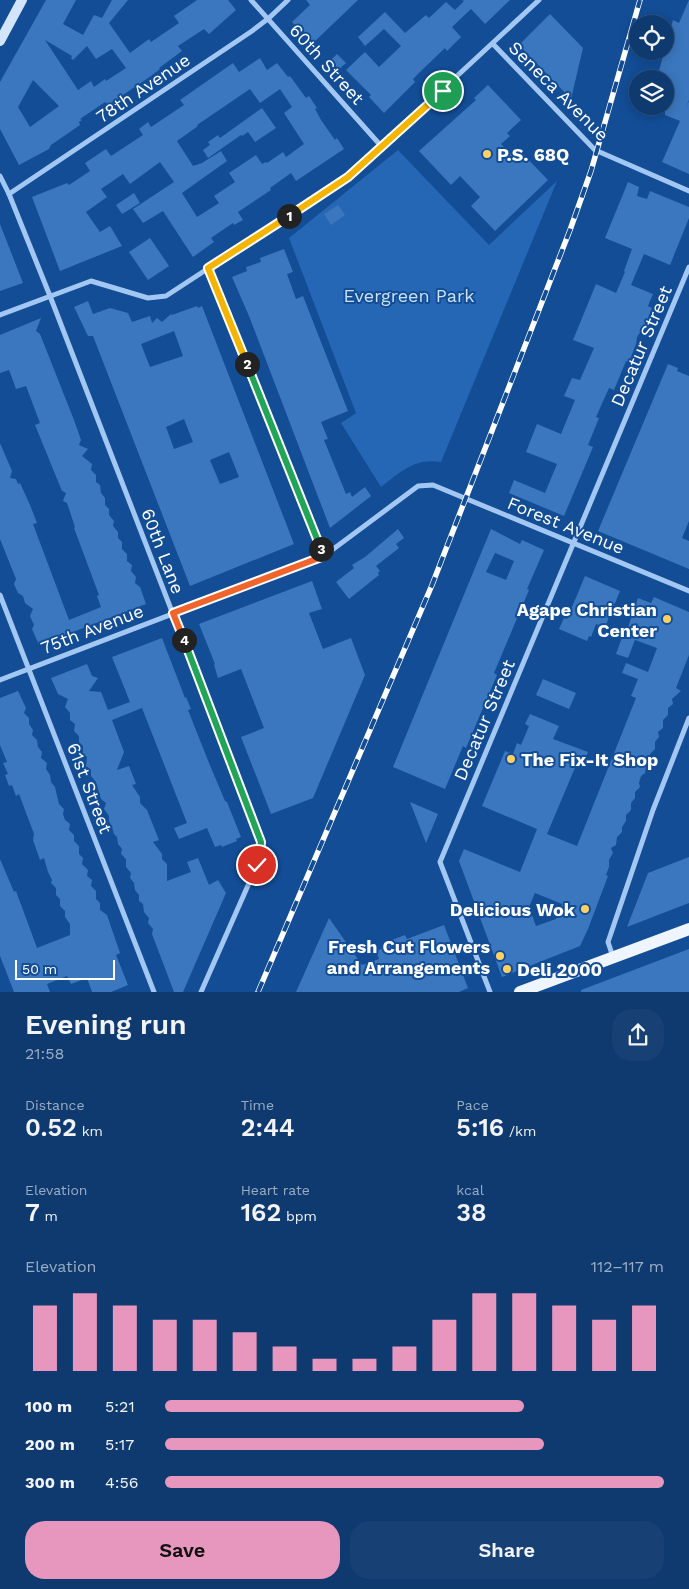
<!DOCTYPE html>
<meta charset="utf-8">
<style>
body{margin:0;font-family:"Work Sans",sans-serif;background:#174175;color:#f1f3f6;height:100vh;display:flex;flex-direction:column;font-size:19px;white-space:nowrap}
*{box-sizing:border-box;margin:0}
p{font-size:16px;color:#9badc3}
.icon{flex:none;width:28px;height:28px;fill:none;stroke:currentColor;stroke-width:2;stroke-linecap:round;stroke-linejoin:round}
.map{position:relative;height:992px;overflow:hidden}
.sheet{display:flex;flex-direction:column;background:#0e3a70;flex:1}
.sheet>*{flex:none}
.buttons{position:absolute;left:629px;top:15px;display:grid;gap:10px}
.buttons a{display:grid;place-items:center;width:45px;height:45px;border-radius:50%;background:#0e3a70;box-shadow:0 2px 12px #0003,0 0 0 1px #2e5483;font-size:25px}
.scale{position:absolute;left:15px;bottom:12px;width:100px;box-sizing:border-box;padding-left:5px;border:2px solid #fff;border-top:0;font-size:14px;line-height:18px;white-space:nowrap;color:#fff;-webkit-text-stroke:4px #124d96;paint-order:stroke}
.pin{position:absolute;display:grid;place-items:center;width:42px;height:42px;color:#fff;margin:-21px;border:2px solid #fff;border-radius:50%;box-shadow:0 1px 5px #0007}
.km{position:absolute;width:25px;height:25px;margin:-12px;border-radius:50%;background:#222;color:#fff;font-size:14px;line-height:25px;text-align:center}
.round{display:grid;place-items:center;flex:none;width:52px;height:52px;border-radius:20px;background:#174175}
.head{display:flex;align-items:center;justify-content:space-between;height:85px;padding:0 25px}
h1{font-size:28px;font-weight:600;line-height:38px}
.stats{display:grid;grid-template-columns:repeat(3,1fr);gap:8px;height:85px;padding:5px 25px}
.stats div{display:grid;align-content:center}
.stats b{font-size:25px;font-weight:600}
.stats small{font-size:14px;font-weight:400}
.stats p{font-size:14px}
.chart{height:140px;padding:10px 25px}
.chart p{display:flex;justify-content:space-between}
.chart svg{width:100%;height:90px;margin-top:5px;stroke:#e797bd;stroke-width:6}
.action{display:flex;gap:10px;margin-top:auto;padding:10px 25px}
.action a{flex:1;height:58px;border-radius:20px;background:#e797bd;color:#111;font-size:20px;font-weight:600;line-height:58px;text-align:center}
.action a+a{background:#174175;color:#f1f3f6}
ul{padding:0 25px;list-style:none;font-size:16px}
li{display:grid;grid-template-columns:80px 60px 1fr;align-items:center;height:38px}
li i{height:12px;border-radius:6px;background:#e797bd}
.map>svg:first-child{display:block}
</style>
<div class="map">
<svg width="689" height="992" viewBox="0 0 689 992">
<rect width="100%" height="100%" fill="#124d96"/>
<path fill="#2567b5" d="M398,150L489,245L557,181L441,462C414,458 401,472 381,487L341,423L356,413L289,238Z"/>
<g fill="#3b77be" fill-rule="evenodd">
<path d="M46,0H76L63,24L83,35L94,15L102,18L112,0H128L109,23L130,53L149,39L151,42L179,23L174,16L197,0H228L236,10L209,34L204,29L178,46L182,51L159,68L160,69L151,76L108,105L105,102L80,119L82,120L79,122L80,125L51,145L49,149L19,165L0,129V82ZM45,40L72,56L71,58L73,60L87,46L96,59L112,49L126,68L106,81L105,79L94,87L91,81L78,90ZM33,80L59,106L30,127L18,107Z"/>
<polygon points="306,0 358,0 312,44 292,22 310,5"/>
<polygon points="462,0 510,0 485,24 471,9 452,27 461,37 447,51 445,48 423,69 413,79 415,82 384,113 369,97 371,95 346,70 365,52 379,67 401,46 384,29 365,46 358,37 385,12 405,33 426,15 429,18 446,2 455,10 464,1"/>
<polygon points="689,0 689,100 685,109 689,101 689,174 662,162 680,121 665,115 665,79 657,78 673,20 679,23"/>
<polygon points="550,14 583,48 571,99 519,45"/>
<polygon points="337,54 346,63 337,71 329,62"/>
<path d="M260,58L267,70L277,63L288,77L290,76L306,98L309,96L317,108L315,109L321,120L335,140L337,138L344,149L296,181L291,173L270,188L271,190L238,212L243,220L234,225L233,223L211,238L214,242L193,257L163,211L143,223L133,209L174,182L160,162L130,184L123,174L101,189L107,197L86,212L100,232L110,226L122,246L60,271L32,197L67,183L69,185L90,171L85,163L106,149L111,156L143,135L139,129L148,122L151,127L184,105L180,100L233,63L239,72ZM250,89L260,103L280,89L292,107L284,113L304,144L286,157L283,152L267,163L266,162L262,164L256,155L229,173L235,182L214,196L219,203L197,217L182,193L227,161L221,151L202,163L193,166L177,141L198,126L197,125Z"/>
<polygon points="488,85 521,120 507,133 510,136 501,144 518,161 524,155 548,180 495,231 471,206 480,197 460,176 451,185 419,151 476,100 474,98"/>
<polygon points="262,108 276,128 255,142 248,132 242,136 241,135 208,158 203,150 210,145 208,142 218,135 220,138"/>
<polygon points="628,182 639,187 637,196 647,199 650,191 689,207 689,218 670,265 644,254 631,285 653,294 648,306 652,308 645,325 637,337 636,344 629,362 626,361 614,390 609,388 596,417 599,418 588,445 593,447 564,516 509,493 514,480 545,493 557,464 526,452 537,424 561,434 575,400 564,396 572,378 580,380 594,348 573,340 596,284 616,293 625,272 624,271 632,249 605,238"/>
<polygon points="134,193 140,203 122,214 116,205"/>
<polygon points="338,205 345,215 331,225 324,214"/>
<polygon points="0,224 23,283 0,291"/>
<polygon points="150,238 169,266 148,280 129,252"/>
<polygon points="284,249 293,272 287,274 296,299 303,296 348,411 321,422 328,439 324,440 346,494 350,492 352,497 365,487 371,496 330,528 249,316 232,277 247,271 246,267 261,262 260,258"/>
<path d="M88,301L93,314L110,308L128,313L132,322L150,316L152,323L157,318L162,322L171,314L172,315L197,306L198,308L202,306L294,544L190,586L93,336H88L74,307ZM174,331L183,356L150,367L141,344ZM184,419L193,442L174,449L166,427ZM229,452L239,477L220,484L210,460Z"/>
<polygon points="41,318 36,331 40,334 74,420 81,440 79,445 88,449 82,456 92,464 91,470 96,475 96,482 100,485 101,493 105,498 105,505 109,509 109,515 114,521 113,526 118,532 118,538 122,542 122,549 127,554 127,561 132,565 131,571 136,577 135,583 140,587 146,604 39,645 32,629 34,625 30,616 33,609 25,603 23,596 18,593 14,584 16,579 0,539 0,443 12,471 10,478 16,479 18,484 20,483 30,505 37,523 33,524 69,620 101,607 97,596 99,595 74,528 75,527 67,503 63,501 66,493 62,491 35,425 40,423 26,386 16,389 9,370 0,373 0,335"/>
<polygon points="668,364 678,368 677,371 689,376 689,521 682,538 689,541 689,569 598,531"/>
<polygon points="398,529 404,538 396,544 399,548 376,566 380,571 378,573 379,575 349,599 336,582 354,568 352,565 365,557"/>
<path d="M491,529L520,544L522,540L544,550L527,589L529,590L494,673L497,675L466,748L463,746L445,789L393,767ZM495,553L514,561L506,580L486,572Z"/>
<polygon points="585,576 620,591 605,627 596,624 591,637 589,636 587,641 559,629 564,618 567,619"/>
<polygon points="312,581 322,609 309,613 323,649 351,638 365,675 313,798 271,814 241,737 264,728 241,669 218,678 214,665 215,664 199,624"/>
<path d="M654,597L689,612V655L676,688L681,691L672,699L673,704L668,708V715L663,720V728L658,732L659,737L655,742V749L650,754V760L646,766L645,773L641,776L639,783L640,787L635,792V798L631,803V810L626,815V821L622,827V832L617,837L616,845L611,848L613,853L609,860V867L606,875L608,876L588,929L580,946L502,977L459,861L464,849L520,872L537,829L482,806L505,751L513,754L517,743L521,745L529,726L525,724L530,714L559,726L553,739L588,752L583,765L577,763L547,834L577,846L636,698L631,696L638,679L622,673L626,663L648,672L657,648L635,640L628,658L616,654L624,632L626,633L638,598L651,603ZM535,893L562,904L556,919L536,926L529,907Z"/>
<polygon points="162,638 185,698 186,697 191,709 188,710 209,763 225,801 227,802 241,837 236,839 237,841 222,847 221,845 215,847 207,828 179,839 174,828 187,823 142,708 112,720 124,752 117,770 129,766 136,784 132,785 140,797 140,803 147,810 159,840 153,842 162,854 162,859 167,864 167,881 191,872 187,862 198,858 209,885 218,880 226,893 183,992 174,992 152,934 153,929 148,923 149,918 144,912 143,904 139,901 139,895 135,890 134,883 130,878 131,873 126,867 126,859 121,854 122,849 118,844 117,837 114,834 112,827 109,821 109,816 104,809 106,803 101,799 96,782 91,776 91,770 86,766 87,757 83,754 83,746 79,742 79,736 74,731 75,724 70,720 70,713 65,707 68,699 58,694 51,678 87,664 92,676 98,678 89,691 101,692 108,710 130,702 112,657"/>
<polygon points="543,679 576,693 569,709 536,695"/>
<polygon points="18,691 26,708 24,713 29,718 29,724 33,730 32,735 37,740 38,747 42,752 41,758 47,763 46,769 50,775 51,782 55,787 59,804 64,809 63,814 65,820 70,824 69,830 74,835 74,841 79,846 79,854 83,858 82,864 88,870 87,876 92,880 91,886 96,891 96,899 100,903 100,910 107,915 120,953 116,955 128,985 111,992 92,992 87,978 71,984 67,976 47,984 50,992 14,992 0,956 0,859 14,892 16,891 37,948 70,935 70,924 65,917 65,911 60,906 60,899 56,895 56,888 51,883 52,880 48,872 44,858 40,860 33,840 34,834 19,794 16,796 12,785 9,786 5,775 8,774 3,763 7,762 0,745 0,698"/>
<polygon points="410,802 438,814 426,843"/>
<polygon points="689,857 689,903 627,927 648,873"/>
<polygon points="329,918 362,965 379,959 376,951 386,947 384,943 405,935 407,939 444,925 468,988 459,992 296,992"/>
<polygon points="689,949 689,992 581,992 581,990"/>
</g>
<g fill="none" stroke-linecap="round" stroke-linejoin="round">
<g stroke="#a3c7f3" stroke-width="5">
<polyline points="251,0 382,147"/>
<polyline points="493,44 595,150 689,191"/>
<polyline points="0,176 9,194 50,296 261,842 260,853 257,865 201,992"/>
<polyline points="9,194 252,31 269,18 288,0"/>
<polyline points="208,269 324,556"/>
<polyline points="0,315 91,281 148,298 166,296 348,177 539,0"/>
<polyline points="0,595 154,992"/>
<polyline points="0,680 324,556 418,486 433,485 689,591"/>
<polyline points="613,957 608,942 653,810 689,718"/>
<polyline points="490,992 440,862 689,267"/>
</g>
<polyline stroke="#d2e5fd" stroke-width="10" points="0,41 22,0"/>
<polyline stroke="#eef5ff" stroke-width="12" points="520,992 689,929"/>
<g stroke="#fff" stroke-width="5.5">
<polyline id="rail" points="258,992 432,585 570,230 591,171 640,0"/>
</g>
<use href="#rail" stroke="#124d96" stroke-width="4" stroke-dasharray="11" stroke-linecap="butt"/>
</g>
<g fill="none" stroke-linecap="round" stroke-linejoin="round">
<g stroke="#fff" stroke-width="10">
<polyline id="split-1" points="289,216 348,177 443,91"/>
</g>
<g stroke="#fff" stroke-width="10">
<polyline id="split-2" points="247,364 208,268 289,216"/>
</g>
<g stroke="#fff" stroke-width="10">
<polyline id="split-3" points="247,364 321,549"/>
</g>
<g stroke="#fff" stroke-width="10">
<polyline id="split-4" points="184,640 173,613 324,556 321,549"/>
</g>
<g stroke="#fff" stroke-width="10">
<polyline id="split-5" points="184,640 261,842 260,853 257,865"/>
</g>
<use href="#split-1" stroke="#f5b400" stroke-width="6"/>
<use href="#split-2" stroke="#f5b400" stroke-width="6"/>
<use href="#split-3" stroke="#22a559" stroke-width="6"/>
<use href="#split-4" stroke="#f0652b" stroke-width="6"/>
<use href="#split-5" stroke="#22a559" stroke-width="6"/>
</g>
<g fill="#ffd164" stroke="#124d96" stroke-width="2">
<circle cx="487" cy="154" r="5"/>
<circle cx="667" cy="619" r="5"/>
<circle cx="511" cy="759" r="5"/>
<circle cx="585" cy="909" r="5"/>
<circle cx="500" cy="956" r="5"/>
<circle cx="507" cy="969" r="5"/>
</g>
<g text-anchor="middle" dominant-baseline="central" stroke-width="4" stroke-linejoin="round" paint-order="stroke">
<g font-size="18" fill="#fff" stroke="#124d96">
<text transform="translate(327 64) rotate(48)">60th Street</text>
<text transform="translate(143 88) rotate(-34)">78th Avenue</text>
<text transform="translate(559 91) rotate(45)">Seneca Avenue</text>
<text transform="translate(641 346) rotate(-67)">Decatur Street</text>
<text transform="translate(566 525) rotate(22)">Forest Avenue</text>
<text transform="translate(163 551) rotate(69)">60th Lane</text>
<text transform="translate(92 629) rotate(-21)">75th Avenue</text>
<text transform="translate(484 720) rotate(-67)">Decatur Street</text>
<text transform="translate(90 788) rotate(69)">61st Street</text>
</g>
<g font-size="18" font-weight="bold" fill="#fff" stroke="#124d96" text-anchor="start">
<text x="497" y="154">P.S. 68Q</text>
<text x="657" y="609" text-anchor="end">Agape Christian<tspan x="657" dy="21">Center</tspan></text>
<text x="521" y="759">The Fix-It Shop</text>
<text x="575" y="909" text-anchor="end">Delicious Wok</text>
<text x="490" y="946" text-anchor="end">Fresh Cut Flowers<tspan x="490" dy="21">and Arrangements</tspan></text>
<text x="517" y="969">Deli 2000</text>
</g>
<g font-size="18" fill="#cae2fd" stroke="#124d96">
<text x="409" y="295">Evergreen Park</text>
</g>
</g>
</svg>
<div class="buttons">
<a><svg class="icon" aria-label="locate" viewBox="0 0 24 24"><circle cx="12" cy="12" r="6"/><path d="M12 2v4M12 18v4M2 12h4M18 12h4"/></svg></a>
<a><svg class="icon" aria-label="layers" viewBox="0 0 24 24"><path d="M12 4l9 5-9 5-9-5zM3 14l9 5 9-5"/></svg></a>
</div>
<div class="scale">50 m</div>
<div class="pin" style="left:443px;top:91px;background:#1e9e55"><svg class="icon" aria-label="arrive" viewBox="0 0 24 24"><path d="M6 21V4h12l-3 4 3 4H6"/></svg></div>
<div class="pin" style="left:257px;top:865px;background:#d93025"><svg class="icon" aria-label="check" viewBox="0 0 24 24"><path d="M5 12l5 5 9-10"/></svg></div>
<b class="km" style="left:289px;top:216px">1</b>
<b class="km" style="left:247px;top:364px">2</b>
<b class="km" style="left:321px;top:549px">3</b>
<b class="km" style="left:184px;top:640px">4</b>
</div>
<section class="sheet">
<div class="head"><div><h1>Evening run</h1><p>21:58</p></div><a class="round"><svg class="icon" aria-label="share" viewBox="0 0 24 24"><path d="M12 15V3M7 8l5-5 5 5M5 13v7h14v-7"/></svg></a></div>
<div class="stats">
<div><p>Distance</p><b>0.52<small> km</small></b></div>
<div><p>Time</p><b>2:44</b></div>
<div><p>Pace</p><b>5:16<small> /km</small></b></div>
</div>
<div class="stats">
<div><p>Elevation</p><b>7<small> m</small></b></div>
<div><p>Heart rate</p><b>162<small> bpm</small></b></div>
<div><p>kcal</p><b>38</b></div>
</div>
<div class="chart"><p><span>Elevation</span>112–117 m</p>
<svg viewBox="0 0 160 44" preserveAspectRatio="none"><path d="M5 44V12M15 44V6M25 44V12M35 44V19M45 44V19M55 44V25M65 44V32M75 44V38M85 44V38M95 44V32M105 44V19M115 44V6M125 44V6M135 44V12M145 44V19M155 44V12"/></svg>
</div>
<ul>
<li><b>100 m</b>5:21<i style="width:72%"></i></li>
<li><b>200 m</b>5:17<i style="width:76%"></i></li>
<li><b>300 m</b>4:56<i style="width:100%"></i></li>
</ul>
<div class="action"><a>Save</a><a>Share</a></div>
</section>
